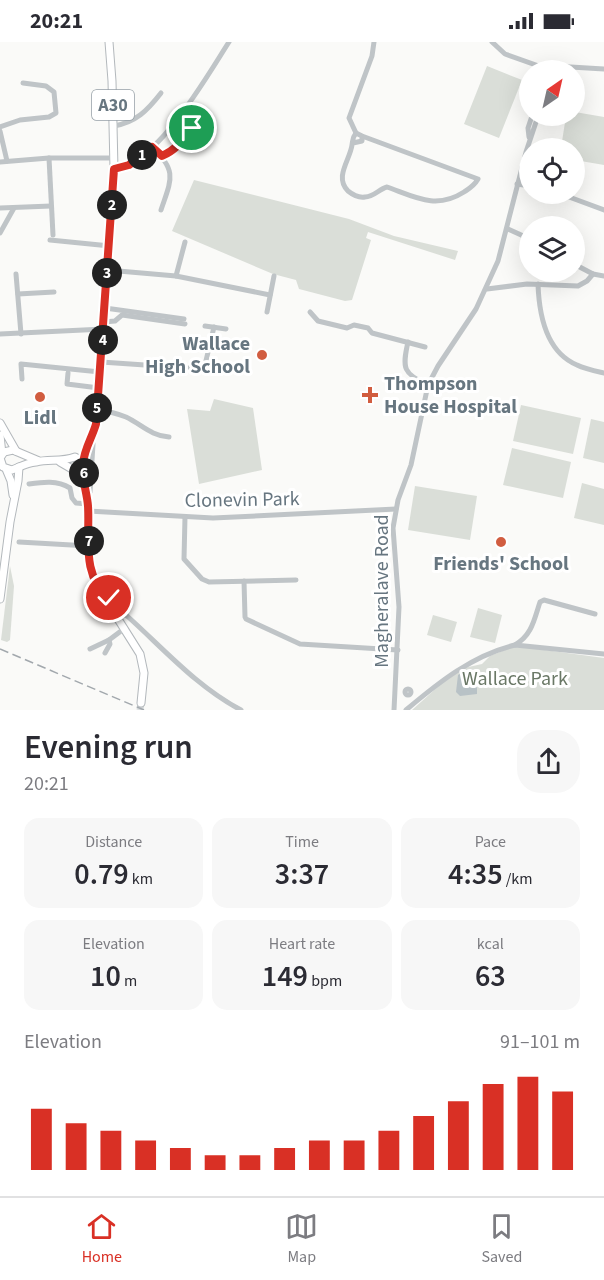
<!DOCTYPE html>
<meta charset="utf-8">
<style>
body{margin:0;font-family:"Source Sans 3",sans-serif;background:#f7f7f7;color:#2b2b33;height:100vh;display:flex;flex-direction:column;font-size:22px;white-space:nowrap}
*{box-sizing:border-box;margin:0}
p{font-size:20px;color:#7c7c81}
.icon{flex:none;width:33px;height:33px;fill:none;stroke:currentColor;stroke-width:2;stroke-linecap:round;stroke-linejoin:round}
.map{position:relative;height:668px;overflow:hidden}
.sheet{display:flex;flex-direction:column;background:#fff;flex:1}
.sheet>*{flex:none}
.needle{width:39px;rotate:34deg}
.tools{position:absolute;left:519px;top:18px;display:grid;gap:12px}
.tools a{display:grid;place-items:center;width:66px;height:66px;border-radius:50%;background:#fff;box-shadow:0 6px 24px #0002;font-size:30px}
.pin{position:absolute;display:grid;place-items:center;width:51px;height:51px;color:#fff;margin:-26px;border:3px solid #fff;border-radius:50%;box-shadow:0 2px 6px #0007}
.km{position:absolute;width:30px;height:30px;margin:-15px;border-radius:50%;background:#222;color:#fff;font-size:16px;line-height:30px;text-align:center}
.round{display:grid;place-items:center;flex:none;width:63px;height:63px;border-radius:24px;background:#f7f7f7}
.summary{display:flex;align-items:center;justify-content:space-between;height:102px;padding:0 24px}
h1{font-size:33px;font-weight:600;line-height:45px}
.figures{display:grid;grid-template-columns:repeat(3,1fr);gap:9px;height:102px;padding:6px 24px}
.figures div{display:grid;align-content:center;border-radius:15px;background:#f7f7f7;text-align:center}
.figures b{font-size:30px;font-weight:600}
.figures small{font-size:16px;font-weight:400}
.figures p{font-size:16px}
.chart{height:168px;padding:12px 24px}
.chart p{display:flex;justify-content:space-between}
.chart svg{width:100%;height:108px;margin-top:6px;stroke:#d93025;stroke-width:6}
.status{display:flex;justify-content:space-between;align-items:center;height:42px;padding:0 30px;background:#fff;direction:ltr}
.status svg{height:16px;fill:currentColor}
.tab-bar{display:flex;justify-content:space-around;align-items:center;height:84px;border-top:2px solid #e1e1e2;background:#fff;font-size:16px;color:#7c7c81}
.tab-bar a{display:grid;justify-items:center;gap:3px}
.tab-bar .selected{color:#d93025}
.map>svg:first-child{display:block}
</style>
<div class="status"><b>20:21</b><svg viewBox="0 0 49 12"><path d="M0 12V9h3v3zM5 12V6h3v6zM10 12V3h3v9zM15 12V0h3v12zM26 1h20v11H26zM47 4h2v5h-2z"/></svg></div>
<div class="map">
<svg width="604" height="668" viewBox="0 0 604 668">
<rect width="100%" height="100%" fill="#fafaf8"/>
<g fill="#daded8">
<polygon points="487,24 522,38 499,96 464,82"/>
<polygon points="575,70 604,75 604,123 575,118 574,106 561,106 566,74 574,74"/>
<polygon points="194,138 349,177 394,194 458,209 455,218 368,190 366,196 371,198 352,258 345,259 299,247 296,238 273,232 172,189"/>
<polygon points="214,357 253,366 262,428 199,442 187,367 210,369"/>
<polygon points="521,363 581,376 573,412 513,399"/>
<polygon points="591,377 604,380 604,421 583,416"/>
<polygon points="512,406 571,420 563,456 503,443"/>
<polygon points="582,441 604,447 604,483 574,476"/>
<polygon points="415,444 477,454 470,498 408,488"/>
<polygon points="10,524 14,544 10,598 7,600 1,598"/>
<polygon points="478,566 502,573 495,601 470,595"/>
<polygon points="433,573 457,580 451,600 427,593"/>
<polygon points="515,604 604,616 604,668 412,668 441,642 464,626 482,622 490,614"/>
</g>
<polygon fill="#b8c2c6" points="472,627 476,631 475,632 477,633 477,652 460,654 456,650 458,633 465,628"/>
<g fill="none" stroke-linecap="round" stroke-linejoin="round">
<polyline stroke="#d5d9da" stroke-width="7" stroke-dasharray="7 3.5" stroke-linecap="butt" points="140,668 141,661"/>
<g stroke="#b3b8bc" stroke-width="9">
<g id="major">
<polyline points="0,381 16,409"/>
<polyline points="0,393 2,412"/>
<path d="M39,419L13,408L4,410L0,416L3,425L12,428C20,425 26,421 36,420C50,417 61,420 75,415L82,419L88,462L91,529L101,550L140,612L144,631L141,661"/>
<polyline points="60,420 72,427 84,443"/>
<polyline points="83,421 87,403 96,382 114,127 112,39 109,0"/>
<polyline points="6,427 11,439 13,453"/>
<polyline points="0,557 10,480 18,439 19,425"/>
</g>
</g>
<g stroke="#bfc4c7" stroke-width="5">
<polyline points="492,0 505,12 550,28"/>
<polyline points="554,24 604,27"/>
<path d="M114,84C136,80 147,69 161,51"/>
<polyline points="0,85 20,78 49,75 56,71 54,50 46,44 23,41"/>
<polyline points="0,89 7,119"/>
<polyline points="356,91 349,76 372,14 374,0"/>
<polyline points="529,95 528,86 532,74"/>
<path d="M353,101L362,99V94L356,91C352,96 353,98 352,103C350,118 334,135 348,149C353,153 359,156 365,155C374,155 379,147 387,145C415,155 436,168 464,150C470,146 474,144 478,137L362,94"/>
<path d="M152,105C178,129 171,138 161,168"/>
<polyline points="162,114 176,107 192,86"/>
<polyline points="49,116 53,193"/>
<polyline points="0,120 49,116 114,116"/>
<path d="M114,127C157,123 207,34 229,0"/>
<polyline points="517,142 530,144"/>
<polyline points="561,152 604,168"/>
<polyline points="0,166 51,164"/>
<polyline points="508,187 530,197"/>
<polyline points="0,191 14,166"/>
<polyline points="50,198 110,204"/>
<polyline points="574,222 593,232 604,234"/>
<polyline points="107,228 176,234 270,253"/>
<polyline points="16,232 21,292"/>
<polyline points="176,234 185,200"/>
<path d="M538,242C539,272 546,310 577,323C585,327 595,329 604,331"/>
<polyline points="487,247 527,242 578,244 587,239 593,232"/>
<polyline points="18,252 54,250"/>
<polyline points="105,266 184,277"/>
<polyline points="267,270 274,234"/>
<polyline points="310,270 318,279 347,286 354,283 368,286 372,291 425,305"/>
<polyline points="104,280 115,279 122,273 185,282"/>
<polyline points="205,284 226,287"/>
<polyline points="0,292 104,287"/>
<path d="M408,300C402,326 403,332 428,343"/>
<polyline points="101,320 218,328"/>
<polyline points="204,327 214,285"/>
<polyline points="68,331 67,342 99,346"/>
<polyline points="22,337 21,322 100,330"/>
<path d="M97,368C107,369 116,371 126,375C141,382 151,394 169,395"/>
<path d="M29,442C43,440 57,438 70,446L72,456L76,461L88,462"/>
<polyline points="87,454 90,450 93,402"/>
<polyline points="88,469 213,476 396,467"/>
<polyline points="185,475 184,517 202,537 209,540 296,538"/>
<polyline points="19,500 89,504"/>
<polyline points="244,539 245,575 246,577 300,602 398,608"/>
<polyline points="104,552 126,573"/>
<path d="M117,573H126C163,606 197,645 241,668"/>
<path d="M515,603C532,593 534,578 540,560L544,558L595,572"/>
<polyline points="90,607 109,598 125,586"/>
<polyline points="105,611 110,602 109,598"/>
<circle cx="408" cy="650" r="3"/>
<polyline points="394,668 399,565 393,486 398,458 411,423 428,343 438,324 476,267 498,219 526,110 538,74"/>
<path d="M406,668C439,640 473,613 515,603L604,612"/>
</g>
<use href="#major" stroke="#fff" stroke-width="7"/>
<polyline stroke="#a2a8ad" stroke-width="1.5" stroke-dasharray="9 4.5" stroke-linecap="butt" points="0,607 144,668"/>
</g>
<g fill="none" stroke-linecap="round" stroke-linejoin="round">
<g stroke="#fff" stroke-width="12">
<path id="route" d="M109,556C81,534 90,495 88,464C87,450 81,435 83,422C84,407 92,396 96,382L114,127L129,123L152,105L162,114C177,107 181,100 192,86"/>
</g>
<use href="#route" stroke="#d93025" stroke-width="8"/>
</g>
<g fill="#d15d40" stroke="#fff" stroke-width="2">
<circle cx="262" cy="313" r="6"/>
<path d="M367 344h6v6h6v6h-6v6h-6v-6h-6v-6h6z"/>
<circle cx="40" cy="355" r="6"/>
<circle cx="501" cy="500" r="6"/>
</g>
<g text-anchor="middle" dominant-baseline="central" stroke-width="6" stroke-linejoin="round" paint-order="stroke">
<rect fill="#fff" stroke="#959fa6" stroke-width="1.5" x="92" y="48" width="42" height="30" rx="4.5"/>
<g font-size="18" font-weight="bold" fill="#677680">
<text x="113" y="63">A30</text>
</g>
<g font-size="20" font-weight="bold" fill="#677680" stroke="#fff">
<text x="250" y="302" text-anchor="end">Wallace<tspan x="250" dy="23">High School</tspan></text>
<text x="384" y="342" text-anchor="start">Thompson<tspan x="384" dy="23">House Hospital</tspan></text>
<text x="40" y="376">Lidl</text>
<text x="501" y="522">Friends' School</text>
</g>
<g font-size="20" fill="#677680" stroke="#fff">
<text transform="translate(242 458) rotate(-1)">Clonevin Park</text>
<text transform="translate(382 549) rotate(-90)">Magheralave Road</text>
</g>
<g font-size="20" fill="#6a7866" stroke="#fff">
<text x="515" y="637">Wallace Park</text>
</g>
</g>
</svg>
<div class="tools">
<a><svg class="needle" viewBox="-14 -14 28 28"><path d="M0-13l5 13h-10z" fill="#e53935"/><path d="M0 13l5-13h-10z" fill="#7c7c81"/></svg></a>
<a><svg class="icon" aria-label="locate" viewBox="0 0 24 24"><circle cx="12" cy="12" r="6"/><path d="M12 2v4M12 18v4M2 12h4M18 12h4"/></svg></a>
<a><svg class="icon" aria-label="layers" viewBox="0 0 24 24"><path d="M12 4l9 5-9 5-9-5zM3 14l9 5 9-5"/></svg></a>
</div>
<div class="pin" style="left:192px;top:86px;background:#1e9e55"><svg class="icon" aria-label="arrive" viewBox="0 0 24 24"><path d="M6 21V4h12l-3 4 3 4H6"/></svg></div>
<div class="pin" style="left:109px;top:556px;background:#d93025"><svg class="icon" aria-label="check" viewBox="0 0 24 24"><path d="M5 12l5 5 9-10"/></svg></div>
<b class="km" style="left:142px;top:113px">1</b>
<b class="km" style="left:112px;top:163px">2</b>
<b class="km" style="left:107px;top:231px">3</b>
<b class="km" style="left:103px;top:298px">4</b>
<b class="km" style="left:97px;top:366px">5</b>
<b class="km" style="left:84px;top:431px">6</b>
<b class="km" style="left:89px;top:499px">7</b>
</div>
<section class="sheet">
<div class="summary"><div><h1>Evening run</h1><p>20:21</p></div><a class="round"><svg class="icon" aria-label="share" viewBox="0 0 24 24"><path d="M12 15V3M7 8l5-5 5 5M5 13v7h14v-7"/></svg></a></div>
<div class="figures">
<div><p>Distance</p><b>0.79<small> km</small></b></div>
<div><p>Time</p><b>3:37</b></div>
<div><p>Pace</p><b>4:35<small> /km</small></b></div>
</div>
<div class="figures">
<div><p>Elevation</p><b>10<small> m</small></b></div>
<div><p>Heart rate</p><b>149<small> bpm</small></b></div>
<div><p>kcal</p><b>63</b></div>
</div>
<div class="chart"><p><span>Elevation</span>91–101 m</p>
<svg viewBox="0 0 160 44" preserveAspectRatio="none"><path d="M5 44V19M15 44V25M25 44V28M35 44V32M45 44V35M55 44V38M65 44V38M75 44V35M85 44V32M95 44V32M105 44V28M115 44V22M125 44V16M135 44V9M145 44V6M155 44V12"/></svg>
</div>
</section>
<nav class="tab-bar">
<a class="selected"><svg class="icon" aria-label="home" viewBox="0 0 24 24"><path d="M3 11l9-7 9 7M6 9v11h12V9"/></svg>Home</a>
<a><svg class="icon" aria-label="map" viewBox="0 0 24 24"><path d="M3 6l6-2 6 2 6-2v14l-6 2-6-2-6 2zM9 4v14M15 6v14"/></svg>Map</a>
<a><svg class="icon" aria-label="saved" viewBox="0 0 24 24"><path d="M7 4h10v16l-5-4-5 4z"/></svg>Saved</a>
</nav>
